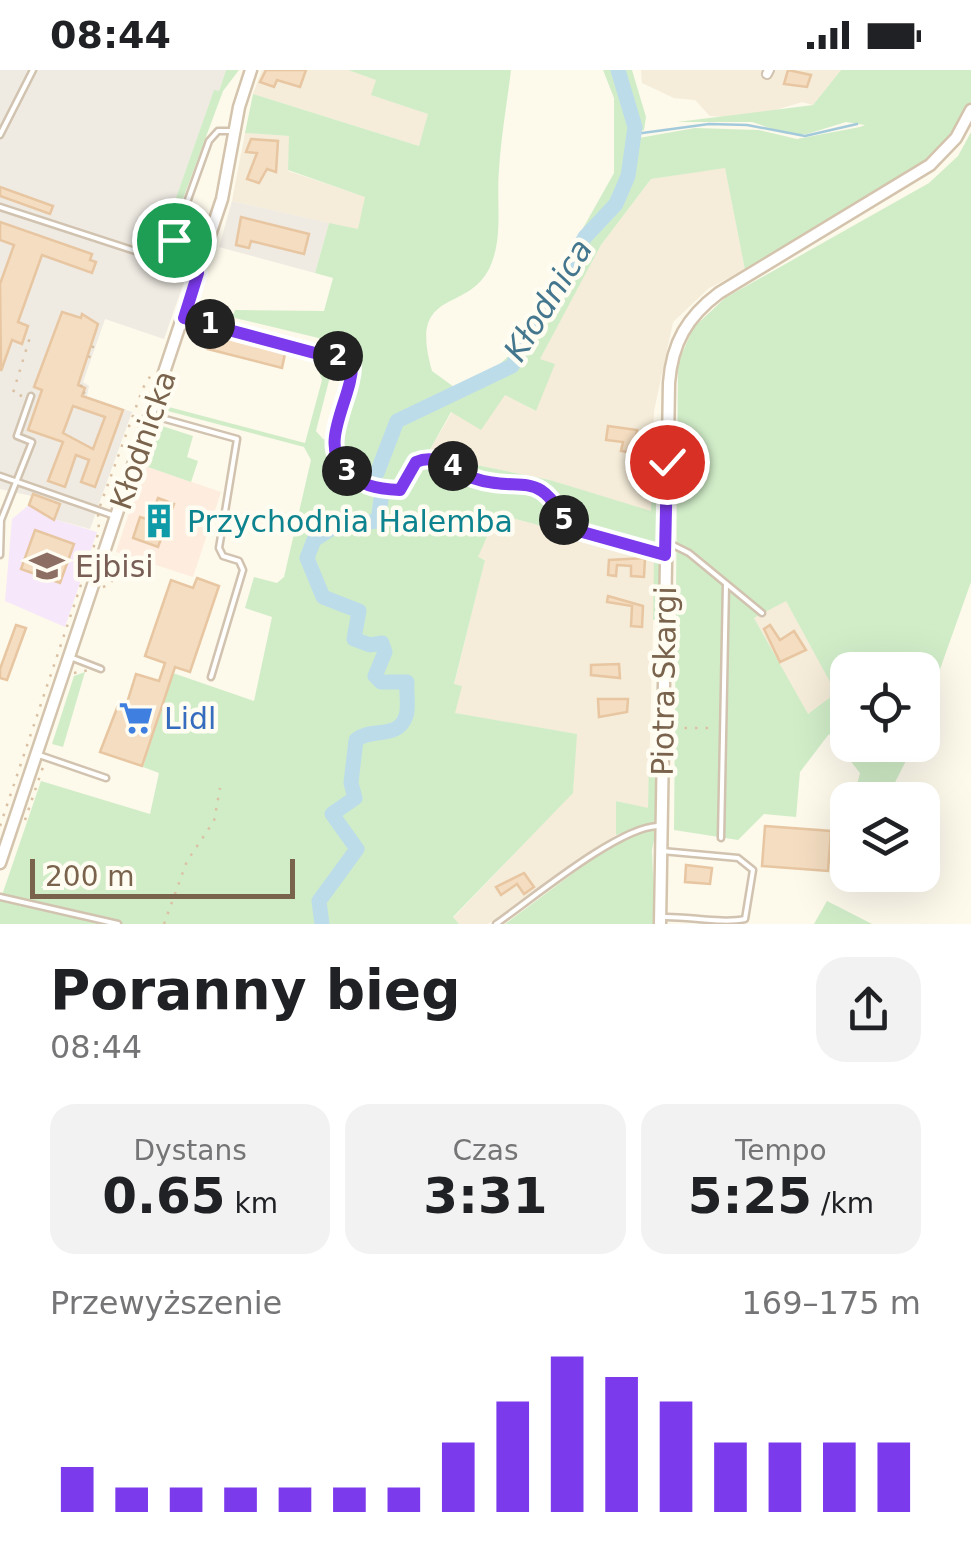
<!DOCTYPE html>
<html lang="pl">
<meta charset="utf-8">
<style>
body{margin:0;font-family:"DejaVu Sans",sans-serif;background:#f2f2f2;color:#202124;height:100vh;display:flex;flex-direction:column;font-size:38px;white-space:nowrap}
*{box-sizing:border-box;margin:0}
p{font-size:32px;color:#757577}
.icon{flex:none;width:55px;height:55px;fill:none;stroke:currentColor;stroke-width:2;stroke-linecap:round;stroke-linejoin:round}
.map{position:relative;height:854px;overflow:hidden}
.panel{display:flex;flex-direction:column;background:#fff;flex:1}
.panel>*{flex:none}
.fabs{position:absolute;left:830px;top:582px;display:grid;gap:20px}
.fabs a{display:grid;place-items:center;width:110px;height:110px;border-radius:20px;background:#fff;box-shadow:0 10px 40px #0002;font-size:50px}
.scale{position:absolute;left:30px;bottom:25px;width:265px;box-sizing:border-box;padding-left:10px;border:5px solid #7a634c;border-top:0;font-size:28px;line-height:35px;white-space:nowrap;color:#7a634c;-webkit-text-stroke:8px #fffcf2;paint-order:stroke}
.pin{position:absolute;display:grid;place-items:center;width:85px;height:85px;color:#fff;margin:-42px;border:5px solid #fff;border-radius:50%;box-shadow:0 2px 10px #0007}
.km{position:absolute;width:50px;height:50px;margin:-25px;border-radius:50%;background:#222;color:#fff;font-size:28px;line-height:50px;text-align:center}
.round{display:grid;place-items:center;flex:none;width:105px;height:105px;border-radius:30px;background:#f2f2f2}
.overview{display:flex;align-items:center;justify-content:space-between;height:170px;padding:0 50px}
h1{font-size:55px;font-weight:600;line-height:75px}
.figures{display:grid;grid-template-columns:repeat(3,1fr);gap:15px;height:170px;padding:10px 50px}
.figures div{display:grid;align-content:center;border-radius:25px;background:#f2f2f2;text-align:center}
.figures b{font-size:50px;font-weight:600}
.figures small{font-size:28px;font-weight:400}
.figures p{font-size:28px}
.chart{height:280px;padding:20px 50px}
.chart p{display:flex;justify-content:space-between}
.chart svg{width:100%;height:180px;margin-top:10px;stroke:#7c3aed;stroke-width:6}
.status{display:flex;justify-content:space-between;align-items:center;height:70px;padding:0 50px;background:#fff;direction:ltr}
.status svg{height:28px;fill:currentColor}
.map>svg:first-child{display:block}
</style>
<div class="status"><b>08:44</b><svg viewBox="0 0 49 12"><path d="M0 12V9h3v3zM5 12V6h3v6zM10 12V3h3v9zM15 12V0h3v12zM26 1h20v11H26zM47 4h2v5h-2z"/></svg></div>
<div class="map">
<svg width="971" height="854" viewBox="0 0 971 854">
<rect width="100%" height="100%" fill="#fdf9eb"/>
<g fill="#f5ecd9">
<polygon points="262,0 348,0 377,10 372,25 429,44 419,76 253,24"/>
<polygon points="641,0 841,0 813,35 802,32 759,45 725,47 710,46 695,30 674,28 642,13"/>
<polygon points="245,63 290,66 288,101 366,127 358,160 232,131"/>
<polygon points="725,97 745,200 709,218 673,252 654,341 651,442 550,410 427,385 452,342 505,324 535,341 554,294 539,290 601,175 651,109"/>
<polygon points="497,444 655,486 648,739 617,731 616,765 488,854 459,854 453,848 573,722 576,664 454,643 461,616 454,615 485,489 477,488"/>
<polygon points="786,530 837,624 807,645 754,548"/>
</g>
<polygon fill="#feecde" points="145,396 221,422 193,507 116,482"/>
<g fill="#efebe3">
<polygon points="0,0 226,0 219,21 214,21 171,142 199,155 199,169 164,269 105,249 83,312 89,316 87,326 132,342 90,459 42,446 32,426 0,419"/>
<polygon points="232,131 329,153 315,203 219,177"/>
</g>
<polygon fill="#f6e7fa" points="29,435 45,440 43,446 97,462 65,557 5,531 12,449"/>
<g fill="#d1edc8" fill-rule="evenodd">
<polygon points="226,0 239,0 223,21 177,145 171,142 214,20 219,21"/>
<path d="M348,0H511C507,33 501,67 499,100C496,132 504,169 489,199C466,244 408,217 432,301L454,317L488,305L514,281L614,103V28L603,0H632L646,47L644,60L633,63V69L695,58L759,60L797,69L860,57L865,55L846,52L807,64H787L752,52H677L813,35L841,0H971V33L932,90L745,200L725,98L651,109L601,175L540,289L555,294L536,341L505,325L481,360L451,342L427,385L550,410L651,441L653,366L662,367L661,476L655,486L662,494L660,549L653,550L654,486L497,444L478,487L485,490L454,614L462,616L455,643L577,664L573,723L453,847L459,854H0V831L41,711L150,744L159,703L143,697L172,607L170,602L254,631L272,547L245,538L254,507L277,513L284,507L311,390L304,377L164,340L165,336L305,373L322,310L314,287L333,295L316,361L323,369L341,373L362,291L356,277L197,239L233,245L235,240L324,241L333,208L315,203L329,153L358,159L365,127L288,100L289,66L245,63L253,24L419,76L428,44L371,25L376,10Z"/>
<path d="M971,62V512L923,647L922,600H848V675H914L886,730H853L860,703L829,664L800,702L796,747L764,744L738,770L674,760L678,293L693,258L725,228L929,113L958,86ZM786,531L836,623L808,644L754,548Z"/>
<polygon points="159,355 193,366 187,387 198,391 191,412 145,396"/>
<polygon points="85,602 63,677 52,674 74,606"/>
<polygon points="649,683 658,685 656,751 616,765 616,731 648,738"/>
<polygon points="648,760 656,761 652,780 655,854 505,854 603,781"/>
<polygon points="827,831 872,854 814,854"/>
</g>
<g fill="none" stroke-linecap="round" stroke-linejoin="round">
<polyline stroke="#a3cadb" stroke-width="2.5" points="635,64 709,54 747,55 805,66 857,54"/>
<g stroke="#bddce9" stroke-width="15">
<polyline points="377,403 397,351 512,296 585,167 616,134 628,106 635,57 618,0"/>
<path d="M322,854L319,831L357,779L332,744L355,728L351,713L356,670C371,657 398,670 406,646C409,637 406,623 407,612H381L375,606L385,582L382,573L370,575L354,569L359,541L323,527L307,488L314,470L337,455L378,451L381,429"/>
</g>
</g>
<g fill="#f4ddc1" stroke="#e7c6a1" stroke-width="2.5" fill-rule="evenodd">
<polygon points="266,0 306,0 300,17 277,10 274,17 260,12"/>
<polygon points="788,0 811,5 807,17 784,14"/>
<polygon points="251,69 278,71 276,102 267,99 259,113 247,109 257,83 246,82"/>
<polygon points="0,117 53,136 50,144 0,126"/>
<polygon points="241,147 309,164 304,184 251,171 249,178 236,175"/>
<polygon points="0,152 92,184 90,190 96,192 92,203 42,185 18,252 28,256 22,274 12,270 1,301 0,214 14,175 0,170"/>
<path d="M62,242L81,248L82,244L98,254L78,315L85,318L82,326L123,340L95,417L81,412L89,390L76,385L65,417L48,411L63,372L28,360L42,320L34,317ZM73,336L105,347L93,379L63,363Z"/>
<polygon points="213,261 286,279 282,298 208,279"/>
<polygon points="608,356 637,360 634,383 621,381 623,372 606,370"/>
<polygon points="33,424 60,434 54,450 29,435"/>
<polygon points="158,428 174,434 158,477 133,468 140,447 150,450"/>
<polygon points="35,460 74,474 60,513 21,499"/>
<polygon points="645,488 644,507 631,506 631,496 617,495 616,506 608,505 609,490"/>
<polygon points="197,508 219,516 190,602 175,597 142,696 100,682 119,633 126,636 136,604 159,611 165,593 145,586 171,510 193,518"/>
<polygon points="608,526 643,536 642,557 631,556 632,536 607,532"/>
<polygon points="16,555 26,558 7,610 0,608 0,599"/>
<polygon points="770,555 780,570 794,561 806,580 780,592 764,559"/>
<polygon points="619,594 620,608 591,605 591,595"/>
<polygon points="598,629 628,629 627,642 599,647"/>
<polygon points="765,756 831,761 828,801 762,796"/>
<polygon points="686,795 712,798 710,814 685,812"/>
<polygon points="524,803 534,817 524,824 517,814 501,825 496,817"/>
</g>
<g fill="none" stroke-linecap="round" stroke-linejoin="round">
<g stroke="#d1c3af" stroke-width="9">
<g id="lane">
<polyline points="0,65 33,0"/>
<polyline points="0,137 166,191"/>
<polyline points="196,202 166,191 209,71 218,61 230,61"/>
<polyline points="184,248 348,289 353,298 335,366"/>
<polyline points="151,345 237,369 219,478 223,486 239,491 243,500 211,607"/>
<polyline points="0,406 112,445"/>
<polyline points="671,474 689,483 762,543"/>
<polyline points="0,485 1,450 32,372 17,366 31,326"/>
<polyline points="70,587 101,599"/>
<polyline points="39,685 106,708"/>
<polyline points="721,768 726,514"/>
<path d="M662,781L738,788L753,800L745,849C721,854 688,846 662,847"/>
<polyline points="0,827 118,854"/>
<path d="M496,854C532,829 617,758 657,756"/>
</g>
</g>
<g stroke="#d1c3af" stroke-width="12">
<polyline id="street" points="767,4 769,0"/>
</g>
<g stroke="#d4c4ad" stroke-width="15">
<g id="secondary">
<polyline points="0,793 222,129 239,37 251,0"/>
<path d="M660,854L669,313C672,273 687,247 719,223L930,95L956,68L971,40"/>
</g>
</g>
<g stroke="#dac1a3" stroke-width="2.5" stroke-dasharray="2.5 8" stroke-linecap="butt">
<polyline points="89,288 94,274"/>
<polyline points="81,317 82,313"/>
<polyline points="83,322 86,324"/>
<polyline points="22,326 13,323 30,267 25,265"/>
<path d="M335,372L338,393L360,414L400,420L416,392C439,383 454,401 473,408C521,425 538,392 568,459L659,483"/>
<polyline points="100,436 143,318 154,300"/>
<polyline points="103,517 111,514 115,503 109,494"/>
<polyline points="74,603 89,600"/>
<polyline points="674,658 716,658"/>
<polyline points="25,750 45,691"/>
<polyline points="0,756 99,461 98,444"/>
<polyline points="164,854 187,791 214,751 220,718"/>
</g>
<use href="#lane" stroke="#fff" stroke-width="4"/>
<use href="#street" stroke="#fff" stroke-width="8"/>
<use href="#secondary" stroke="#fff" stroke-width="10"/>
</g>
<g fill="none" stroke-linecap="round" stroke-linejoin="round">
<g stroke="#fff" stroke-width="20">
<path id="route" d="M174,170L166,191L198,203L184,248L352,293C354,325 318,372 344,398C361,416 375,419 400,420L416,392C439,382 454,402 473,408C521,425 539,394 568,458L665,485L667,392"/>
</g>
<use href="#route" stroke="#7c3aed" stroke-width="12"/>
</g>
<defs>
<g id="building-bare" transform="scale(2.7)"><path d="M-4-6H4V6H1V3H-1V6H-4ZM-2.5-4.3h1.7v1.8h-1.7ZM.8-4.3h1.7v1.8H.8ZM-2.5-1h1.7V.8h-1.7ZM.8-1h1.7V.8H.8Z" fill="#0f9aa8" stroke="#fffcf2" stroke-width="2.5" paint-order="stroke"/></g>
<g id="school-bare" transform="scale(2.7)"><path d="M0-5L7-2L0 1L-7-2ZM-4 1L0 2.5L4 1V4Q0 6-4 4Z" fill="#8d6e63" stroke="#fffcf2" stroke-width="2.5" paint-order="stroke"/></g>
<g id="supermarket-bare" transform="scale(2.7)"><path d="M-6-5.5h2.5l.6 2H6L4.5 2H-2.5L-4.4-4H-6ZM-1.5 3.2a1.3 1.3 0 1 0 .1 0ZM3 3.2a1.3 1.3 0 1 0 .1 0Z" fill="#3f7fe0" stroke="#fffcf2" stroke-width="2.5" paint-order="stroke"/></g>
</defs>
<g fill-rule="evenodd">
<use href="#building-bare" x="159" y="451"/>
<use href="#school-bare" x="47" y="496"/>
<use href="#supermarket-bare" x="136" y="648"/>
</g>
<g text-anchor="middle" dominant-baseline="central" stroke-width="9" stroke-linejoin="round" paint-order="stroke">
<g font-size="30" fill="#7a634c" stroke="#fffcf2">
<text transform="translate(143 370) rotate(-71)">Kłodnicka</text>
<text transform="translate(664 611) rotate(-89)">Piotra Skargi</text>
</g>
<g font-size="30" fill="#0d838f" stroke="#fffcf2" text-anchor="start">
<text x="187" y="451">Przychodnia Halemba</text>
</g>
<g font-size="30" fill="#785e54" stroke="#fffcf2" text-anchor="start">
<text x="75" y="496">Ejbisi</text>
</g>
<g font-size="30" fill="#366cbe" stroke="#fffcf2" text-anchor="start">
<text x="164" y="648">Lidl</text>
</g>
<g font-size="32" font-style="italic" fill="#44778e" stroke="#fffcf2">
<text transform="translate(548 230) rotate(-58)">Kłodnica</text>
</g>
</g>
</svg>
<div class="fabs">
<a><svg class="icon" aria-label="locate" viewBox="0 0 24 24"><circle cx="12" cy="12" r="6"/><path d="M12 2v4M12 18v4M2 12h4M18 12h4"/></svg></a>
<a><svg class="icon" aria-label="layers" viewBox="0 0 24 24"><path d="M12 4l9 5-9 5-9-5zM3 14l9 5 9-5"/></svg></a>
</div>
<div class="scale">200 m</div>
<div class="pin" style="left:174px;top:170px;background:#1e9e55"><svg class="icon" aria-label="arrive" viewBox="0 0 24 24"><path d="M6 21V4h12l-3 4 3 4H6"/></svg></div>
<div class="pin" style="left:667px;top:392px;background:#d93025"><svg class="icon" aria-label="check" viewBox="0 0 24 24"><path d="M5 12l5 5 9-10"/></svg></div>
<b class="km" style="left:210px;top:254px">1</b>
<b class="km" style="left:338px;top:286px">2</b>
<b class="km" style="left:347px;top:401px">3</b>
<b class="km" style="left:453px;top:396px">4</b>
<b class="km" style="left:564px;top:450px">5</b>
</div>
<section class="panel">
<div class="overview"><div><h1>Poranny bieg</h1><p>08:44</p></div><a class="round"><svg class="icon" aria-label="share" viewBox="0 0 24 24"><path d="M12 15V3M7 8l5-5 5 5M5 13v7h14v-7"/></svg></a></div>
<div class="figures">
<div><p>Dystans</p><b>0.65<small> km</small></b></div>
<div><p>Czas</p><b>3:31</b></div>
<div><p>Tempo</p><b>5:25<small> /km</small></b></div>
</div>
<div class="chart"><p><span>Przewyższenie</span>169–175 m</p>
<svg viewBox="0 0 160 44" preserveAspectRatio="none"><path d="M5 44V33M15 44V38M25 44V38M35 44V38M45 44V38M55 44V38M65 44V38M75 44V27M85 44V17M95 44V6M105 44V11M115 44V17M125 44V27M135 44V27M145 44V27M155 44V27"/></svg>
</div>
</section>
